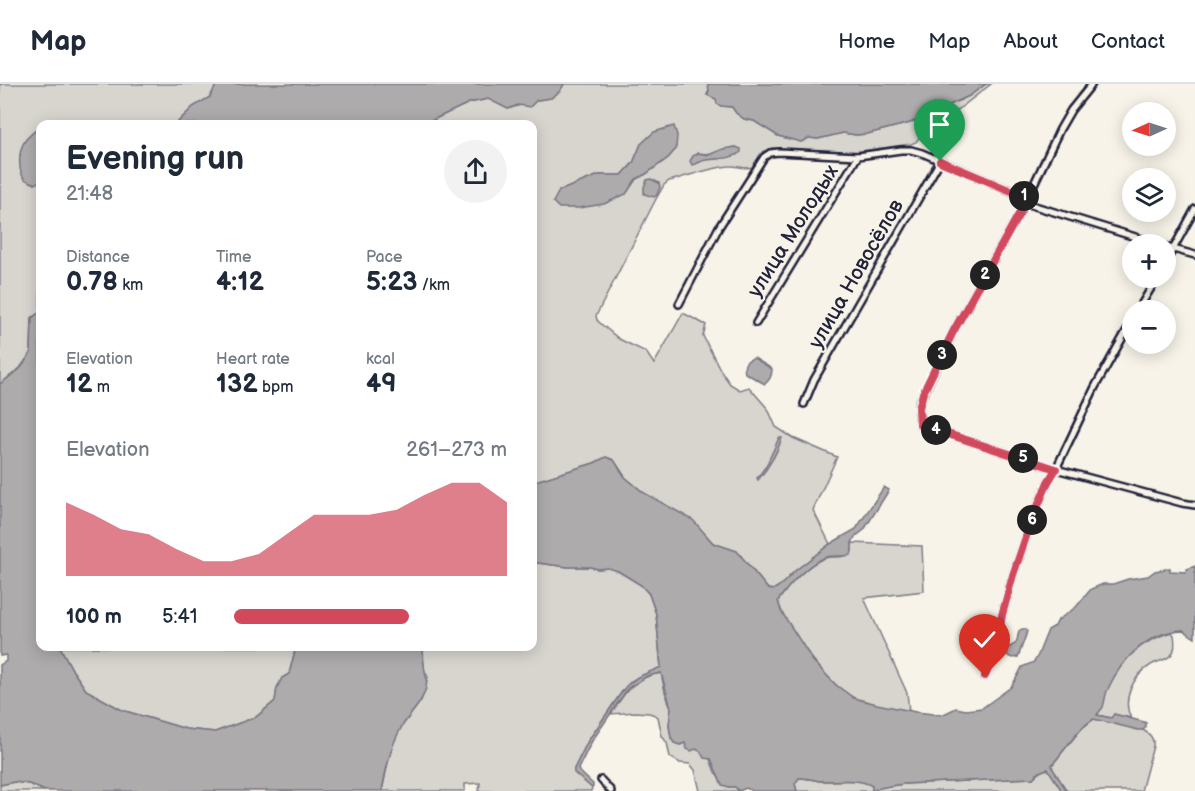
<!DOCTYPE html>
<meta charset="utf-8">
<style>
body{margin:0;font-family:"Balsamiq Sans",sans-serif;background:#f2f2f3;color:#1f2937;height:100vh;display:flex;flex-direction:column;font-size:22px;white-space:nowrap}
*{box-sizing:border-box;margin:0}
p{font-size:20px;color:#747a83}
.icon{flex:none;width:33px;height:33px;fill:none;stroke:currentColor;stroke-width:2;stroke-linecap:round;stroke-linejoin:round}
.map{position:relative;flex:1;overflow:hidden}
.panel{position:absolute;left:36px;top:36px;width:501px;height:531px;display:flex;flex-direction:column;background:#fff;border-radius:12px;box-shadow:0 3px 15px #0003}
.panel>*{flex:none}
.needle{width:39px;rotate:267deg}
.buttons{position:absolute;left:1122px;top:18px;display:grid;gap:12px}
.buttons a{display:grid;place-items:center;width:54px;height:54px;border-radius:50%;background:#fff;box-shadow:0 3px 15px #0003;font-size:30px}
.pin{position:absolute;display:grid;place-items:center;width:51px;height:51px;color:#fff;margin:-62px -26px;border-radius:50% 50% 50% 0;rotate:-45deg;box-shadow:0 0 6px #0007}
.pin .icon{rotate:45deg}
.km{position:absolute;width:30px;height:30px;margin:-15px;border-radius:50%;background:#222;color:#fff;font-size:16px;line-height:30px;text-align:center}
.round{display:grid;place-items:center;flex:none;width:63px;height:63px;border-radius:32px;background:#f2f2f3}
.overview{display:flex;align-items:center;justify-content:space-between;height:102px;padding:0 30px}
h1{font-size:33px;font-weight:800;line-height:45px}
.metrics{display:grid;grid-template-columns:repeat(3,1fr);gap:9px;height:102px;padding:6px 30px}
.metrics div{display:grid;align-content:center}
.metrics b{font-size:26px;font-weight:800}
.metrics small{font-size:16px;font-weight:400}
.metrics p{font-size:16px}
.chart{height:168px;padding:12px 30px}
.chart p{display:flex;justify-content:space-between}
.chart svg{width:100%;height:108px;margin-top:6px;fill:#d1495b;opacity:.7}
ul{padding:0 30px;list-style:none;font-size:20px}
li{display:grid;grid-template-columns:96px 72px 1fr;align-items:center;height:45px}
li i{height:15px;border-radius:8px;background:#d1495b}
header{display:flex;align-items:center;gap:36px;box-sizing:border-box;height:84px;padding:0 30px;background:#fff;border-bottom:2px solid #e0e1e3}
header strong{font-size:28px}
nav{display:flex;gap:33px;margin-inline-start:auto;font-size:21px}
.map>svg:first-child{display:block}
</style>
<header>
<strong>Map</strong>
<nav><a>Home</a><a>Map</a><a>About</a><a>Contact</a></nav>
</header>
<div class="map">
<svg width="1195" height="707" viewBox="0 0 1195 707">
<rect width="100%" height="100%" fill="#f7f3e8"/>
<filter id="ink" filterUnits="userSpaceOnUse"><feTurbulence type="fractalNoise" baseFrequency=".0167" numOctaves="2"/><feDisplacementMap in="SourceGraphic" scale="12" xChannelSelector="R" yChannelSelector="G"/><feConvolveMatrix kernelMatrix="1 2 1 2 8 2 1 2 1" color-interpolation-filters="sRGB"/></filter>
<g filter="url(#ink)">
<g fill="#d8d5cf" stroke="#7d7c85" stroke-width="1.5" fill-rule="evenodd">
<path d="M0,0H217L210,13L193,23L176,40H40V43C29,51 24,58 20,71L35,100L40,97V228L32,234L31,269L20,284L0,300Z"/>
<path d="M564,0H708L709,7L707,11L716,15L721,22L732,23L736,29L744,35L754,37L778,52L801,58L809,54L818,55L843,49L856,51L867,50L910,39L969,12L986,0H991L946,35L930,44L922,50L916,58L911,60L855,68L772,64C759,68 760,78 752,83C747,86 736,81 729,82C709,84 689,92 669,97L664,101L656,115L596,232L597,236L601,240L619,255L646,268L654,280L683,229L706,241L703,252L721,287L730,300L740,306L749,303L768,325L776,343L793,354L837,373L813,426L830,460L796,486L781,501L773,506L768,505L737,468L713,459L692,436L644,409L625,393L614,376L606,373L594,379L533,398L532,40H424L469,19L489,15L508,25L537,16L551,14L560,7ZM641,60L676,65L668,74L646,90L636,95L626,110L559,107L599,91H622L633,79ZM736,63L737,71L718,75L703,76L698,69C714,72 721,65 736,63Z"/>
<path d="M852,459L922,462L924,507L864,514L907,609L909,627C891,623 870,622 854,614C829,602 785,543 778,517C789,501 807,480 825,474C831,472 838,474 844,472C847,471 850,469 852,467Z"/>
<polygon points="538,479 568,483 590,483 598,485 608,484 618,487 641,501 649,510 656,530 661,584 638,593 631,597 621,609 588,657 574,685 574,688 592,704 591,707 479,707 480,699 465,700 465,707 382,707 389,674 393,659 402,642 421,617 428,593 424,585 423,563 532,562 533,480"/>
<path d="M1172,548L1174,551C1175,557 1176,565 1172,570C1168,576 1157,577 1151,581C1134,591 1121,615 1131,634L1114,630L1112,634L1097,631C1105,620 1102,616 1107,605C1121,576 1140,557 1172,548Z"/>
<polygon points="60,563 296,563 289,590 282,594 277,604 275,617 256,633 215,648 186,645 122,626 86,606 73,587"/>
<path d="M661,589L665,608L671,624L669,642L671,654L674,659L680,661L685,659L700,667L710,675L715,688L729,703H735L739,707H700L695,686L690,680L680,679L670,673L667,659L662,652L658,633L655,631L649,629L636,628L611,630C625,608 634,593 661,589Z"/>
<path d="M1094,635L1143,646C1150,650 1154,654 1153,662L1141,707H1067L1052,685V681L1082,644Z"/>
<path d="M1049,685L1062,707H797L795,700L798,694C807,693 815,697 823,697C838,697 858,694 872,701V706C877,703 897,701 904,700L1033,694C1037,689 1042,686 1049,685Z"/>
<polygon points="14,698 29,700 45,707 0,707 0,701"/>
</g>
<g fill="#aeabad" stroke="#76747f" stroke-width="1.5">
<polygon points="217,0 564,0 560,7 551,14 537,16 530,23 518,21 508,25 488,15 469,19 424,40 176,40 193,23 210,13"/>
<polygon points="708,0 986,0 969,12 910,39 867,50 856,51 843,49 818,55 809,54 801,58 778,52 754,37 744,35 736,29 732,23 721,22 717,20 716,15 707,11 709,7"/>
<polygon points="674,42 677,51 676,65 668,74 646,90 636,95 626,110 604,120 579,124 559,124 553,118 559,107 599,91 622,91 633,79 641,60 654,48"/>
<path d="M40,43V97L35,100C32,98 29,98 26,96C17,89 19,69 23,60C27,52 34,48 40,43Z"/>
<path d="M736,63L741,65V68C731,76 718,74 706,76C700,77 698,80 692,81L690,77L693,72L698,69L709,71L723,65Z"/>
<polygon points="651,95 659,99 660,103 657,111 654,113 644,110 644,103 647,96"/>
<path d="M40,228V464L38,481L40,495V562L60,563L73,587L86,606L122,626L186,645L215,648L256,633L275,617L277,604L282,594L289,590L296,563H423C423,569 423,575 424,581C425,590 428,595 426,604C422,620 409,630 401,644C390,664 386,685 382,707H45L29,700L14,698L0,701V581L6,577V571L0,572V300L20,285L31,269L32,234Z"/>
<path d="M754,274L772,285C772,291 770,296 765,300L745,289C743,281 745,276 754,274Z"/>
<path d="M779,354H782C777,370 768,384 758,396L757,394L766,382Z"/>
<path d="M606,373L614,376L625,393L644,409L693,436L713,459L737,467L768,505L773,506L781,501L796,486L830,460L856,445L884,403L889,406L864,446L855,453L852,459V467L851,471C843,473 835,471 827,473C810,477 788,502 778,517L781,527L813,577L836,601L854,614L877,620L916,628L942,631L956,624L966,626L982,624L996,614L1011,603L1017,593L1022,583L1034,578L1038,571L1048,546L1055,542L1058,536L1076,523L1091,505L1103,500H1113L1128,495L1148,492L1155,487L1170,484V487L1186,488L1187,485L1195,482V554L1183,546C1148,548 1122,574 1108,605C1105,611 1105,617 1103,623C1101,626 1099,628 1097,631L1111,634L1114,630L1144,638L1146,639V643L1143,646H1138L1094,635C1078,644 1064,667 1052,681L1053,685L1067,707H1062L1048,685C1042,686 1037,689 1033,694L904,700C896,701 878,703 872,707V702C858,694 838,697 823,697C815,697 807,693 799,694L795,700L797,707H753L746,704L739,707L735,703H729L722,701L711,675L704,674L700,667L696,665L691,667L687,665L685,659L680,661L674,659L671,654L669,641L671,624L661,589L647,592L628,604L592,657L578,685L579,687L593,700V703L592,704L574,689V685L588,657L626,602L638,593L661,583L656,530L649,510L641,501L618,487L608,484L598,485L590,483H568L538,479L533,480L532,398L594,379Z"/>
<polygon points="1022,545 1025,545 1027,547 1026,551 1018,573 1012,574 1008,572 1006,565 1015,560 1017,556 1019,547"/>
</g>
<g fill="none" stroke-linecap="round" stroke-linejoin="round">
<g stroke="#22223b" stroke-width="10">
<g id="minor">
<polyline points="1092,0 1071,26 1060,45 1025,119 953,248 920,317 919,324 920,341 1056,385 1182,419 1195,421"/>
<polyline points="1025,119 1158,160"/>
<polyline points="1166,163 1195,171"/>
<polyline points="1166,178 1195,125"/>
<polyline points="679,220 719,143 764,73 770,69 779,68 858,72 901,66 911,66 922,69 1028,114"/>
<polyline points="1138,226 1157,194"/>
<polyline points="756,239 858,72"/>
<polyline points="804,320 814,296 940,77"/>
<polyline points="985,592 995,565 1002,531 1013,491 1030,441 1048,398 1056,385 1095,303 1132,237"/>
<polyline points="601,696 611,707"/>
</g>
</g>
<use href="#minor" stroke="#f7f3e8" stroke-width="5"/>
</g>
</g>
<g fill="none" stroke-linecap="round" stroke-linejoin="round" filter="url(#ink)">
<g stroke="#fff" stroke-width="12">
<polyline id="route" points="940,77 1028,114 953,248 923,309 919,324 920,341 1056,385 1048,398 1030,441 1013,491 1002,531 996,565 985,592"/>
</g>
<use href="#route" stroke="#d1495b" stroke-width="8"/>
</g>
<g text-anchor="middle" dominant-baseline="central" stroke-width="4.5" stroke-linejoin="round" paint-order="stroke">
<g font-size="21" fill="#22223b" stroke="#f7f3e8">
<text transform="translate(793 147) rotate(-58)">улица Молодых</text>
<text transform="translate(856 190) rotate(-60)">улица Новосёлов</text>
</g>
</g>
</svg>
<div class="buttons">
<a><svg class="needle" viewBox="-14 -14 28 28"><path d="M0-13l5 13h-10z" fill="#e53935"/><path d="M0 13l5-13h-10z" fill="#747a83"/></svg></a>
<a><svg class="icon" aria-label="layers" viewBox="0 0 24 24"><path d="M12 4l9 5-9 5-9-5zM3 14l9 5 9-5"/></svg></a>
<a>+</a>
<a>−</a>
</div>
<div class="pin" style="left:940px;top:77px;background:#1e9e55"><svg class="icon" aria-label="arrive" viewBox="0 0 24 24"><path d="M6 21V4h12l-3 4 3 4H6"/></svg></div>
<div class="pin" style="left:985px;top:592px;background:#d93025"><svg class="icon" aria-label="check" viewBox="0 0 24 24"><path d="M5 12l5 5 9-10"/></svg></div>
<b class="km" style="left:1024px;top:112px">1</b>
<b class="km" style="left:985px;top:191px">2</b>
<b class="km" style="left:942px;top:271px">3</b>
<b class="km" style="left:936px;top:346px">4</b>
<b class="km" style="left:1023px;top:374px">5</b>
<b class="km" style="left:1032px;top:436px">6</b>
<section class="panel">
<div class="overview"><div><h1>Evening run</h1><p>21:48</p></div><a class="round"><svg class="icon" aria-label="share" viewBox="0 0 24 24"><path d="M12 15V3M7 8l5-5 5 5M5 13v7h14v-7"/></svg></a></div>
<div class="metrics">
<div><p>Distance</p><b>0.78<small> km</small></b></div>
<div><p>Time</p><b>4:12</b></div>
<div><p>Pace</p><b>5:23<small> /km</small></b></div>
</div>
<div class="metrics">
<div><p>Elevation</p><b>12<small> m</small></b></div>
<div><p>Heart rate</p><b>132<small> bpm</small></b></div>
<div><p>kcal</p><b>49</b></div>
</div>
<div class="chart"><p><span>Elevation</span>261–273 m</p>
<svg viewBox="0 0 160 44" preserveAspectRatio="none"><path d="M0 44V14L10 19L20 25L30 27L40 33L50 38L60 38L70 35L80 27L90 19L100 19L110 19L120 17L130 11L140 6L150 6L160 14V44z"/></svg>
</div>
<ul>
<li><b>100 m</b>5:41<i style="width:64%"></i></li>
</ul>
</section>
</div>
